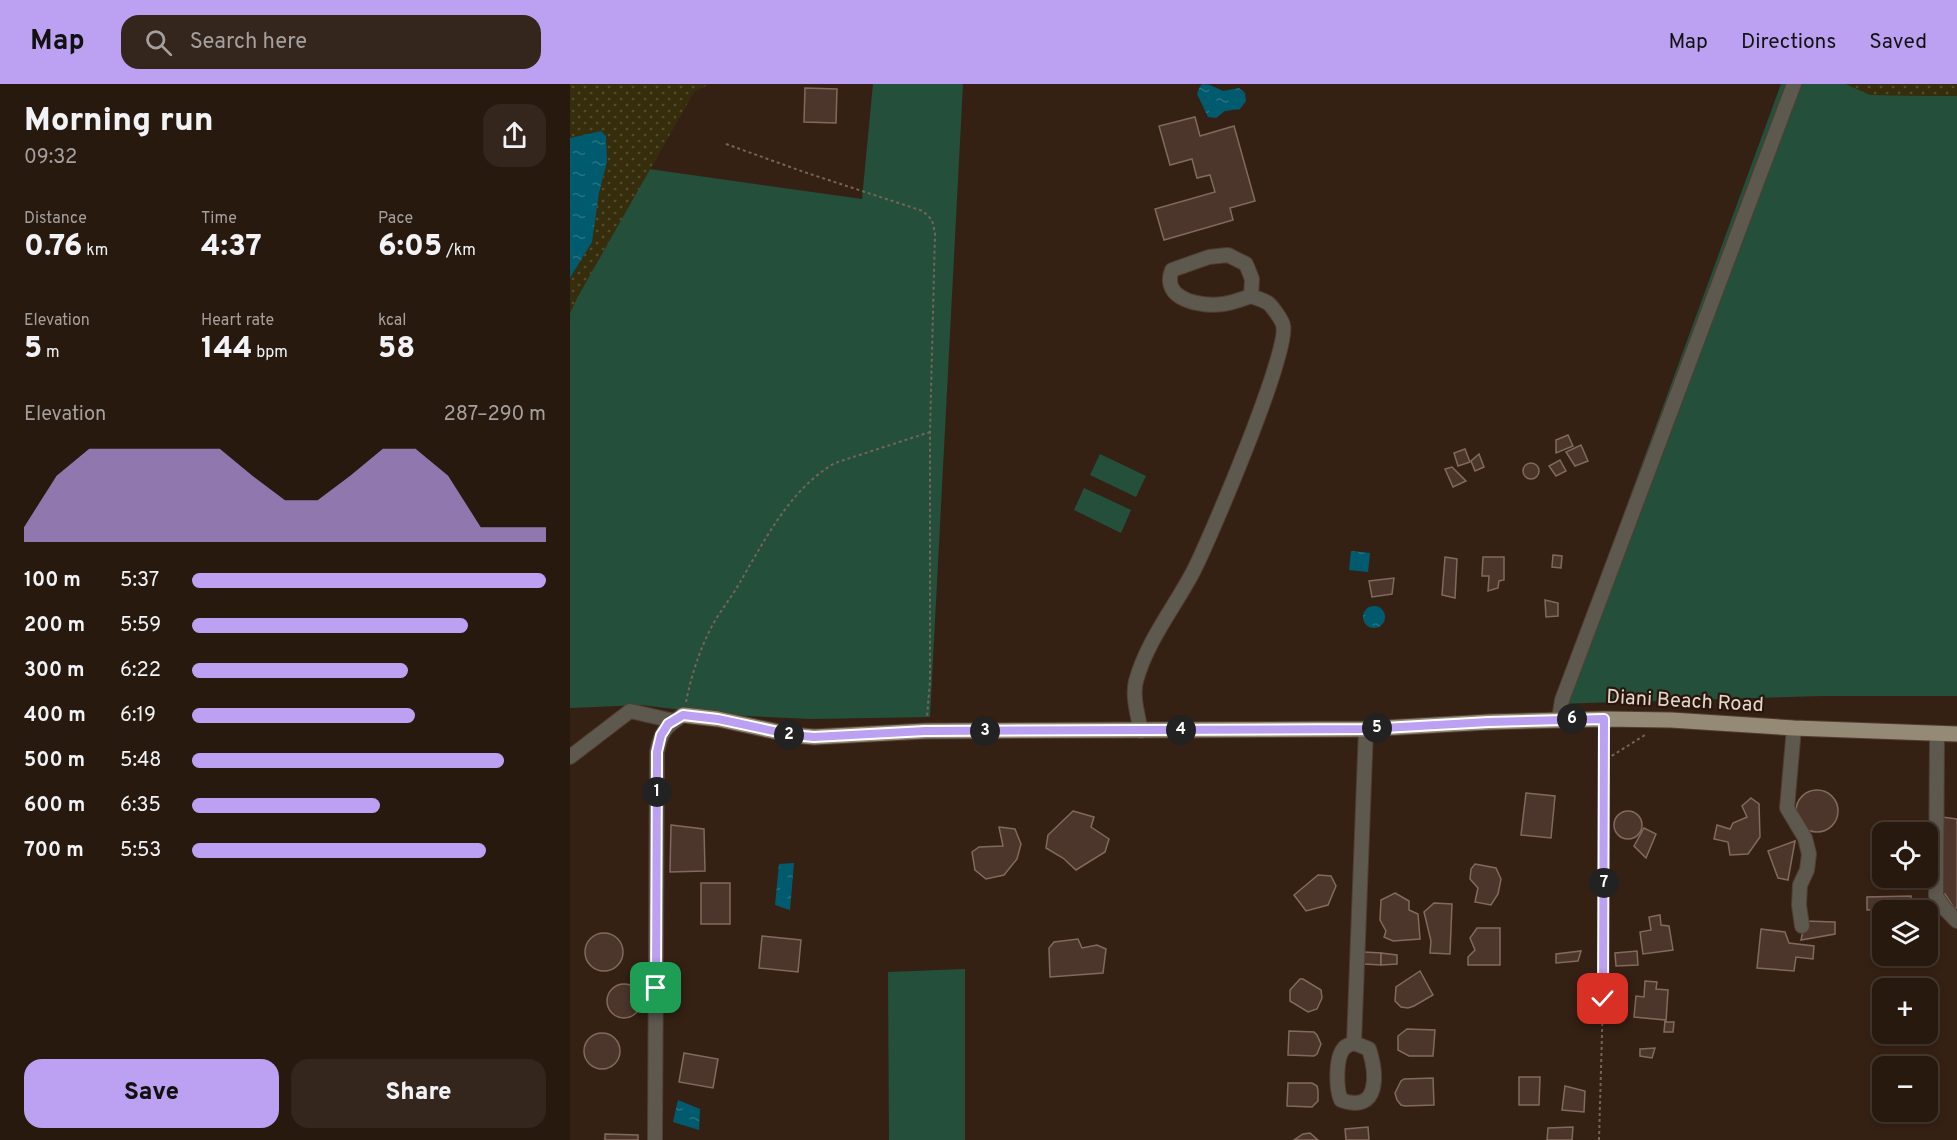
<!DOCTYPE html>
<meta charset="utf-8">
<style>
body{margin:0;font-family:Overpass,sans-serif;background:#34261d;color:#f1f3f6;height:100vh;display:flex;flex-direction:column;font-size:22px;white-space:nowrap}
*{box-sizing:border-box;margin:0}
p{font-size:20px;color:#a5a09e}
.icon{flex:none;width:33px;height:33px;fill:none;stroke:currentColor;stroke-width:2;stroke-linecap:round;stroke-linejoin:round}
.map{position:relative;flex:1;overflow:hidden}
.side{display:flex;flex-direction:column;background:#28190f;width:570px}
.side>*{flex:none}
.tools{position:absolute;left:1302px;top:738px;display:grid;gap:12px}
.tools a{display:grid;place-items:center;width:66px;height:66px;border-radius:12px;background:#28190f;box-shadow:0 3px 9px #0003,0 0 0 2px #44382f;font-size:30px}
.pin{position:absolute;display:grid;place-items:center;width:51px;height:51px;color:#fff;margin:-26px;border-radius:12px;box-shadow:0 3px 9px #0006}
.km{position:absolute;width:30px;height:30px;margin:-15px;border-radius:50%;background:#222;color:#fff;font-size:16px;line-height:30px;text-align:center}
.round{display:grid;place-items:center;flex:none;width:63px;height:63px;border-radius:18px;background:#34261d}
.summary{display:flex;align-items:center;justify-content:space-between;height:102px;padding:0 24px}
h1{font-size:33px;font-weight:800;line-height:45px}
.stats{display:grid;grid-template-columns:repeat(3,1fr);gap:9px;height:102px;padding:6px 24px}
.stats div{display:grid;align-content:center}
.stats b{font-size:30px;font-weight:800}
.stats small{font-size:16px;font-weight:400}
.stats p{font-size:16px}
.chart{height:168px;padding:12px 24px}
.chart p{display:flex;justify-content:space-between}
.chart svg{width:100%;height:108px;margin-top:6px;fill:#bca0f2;opacity:.7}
.cta{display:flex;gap:12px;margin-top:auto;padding:12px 24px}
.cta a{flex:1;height:69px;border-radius:18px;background:#bca0f2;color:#111;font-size:24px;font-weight:800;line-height:69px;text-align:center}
.cta a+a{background:#34261d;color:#f1f3f6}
ul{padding:0 24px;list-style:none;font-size:20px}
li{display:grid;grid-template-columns:96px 72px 1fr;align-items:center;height:45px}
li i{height:15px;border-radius:8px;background:#bca0f2}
header{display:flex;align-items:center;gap:36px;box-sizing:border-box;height:84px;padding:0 30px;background:#bca0f2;color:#111}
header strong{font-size:28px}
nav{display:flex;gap:33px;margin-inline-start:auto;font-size:21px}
.search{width:420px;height:54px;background:#34261d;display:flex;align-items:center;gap:15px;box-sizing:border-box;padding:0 21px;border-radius:18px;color:#a5a09e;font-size:22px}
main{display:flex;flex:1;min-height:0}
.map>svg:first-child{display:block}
</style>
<header>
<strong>Map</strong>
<div class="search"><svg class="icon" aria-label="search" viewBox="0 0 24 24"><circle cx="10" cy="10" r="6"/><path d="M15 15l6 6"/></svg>Search here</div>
<nav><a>Map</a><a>Directions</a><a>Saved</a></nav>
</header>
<main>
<section class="side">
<div class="summary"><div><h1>Morning run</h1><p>09:32</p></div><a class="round"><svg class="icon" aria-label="share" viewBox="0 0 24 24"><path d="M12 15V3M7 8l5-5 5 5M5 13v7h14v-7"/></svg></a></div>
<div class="stats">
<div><p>Distance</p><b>0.76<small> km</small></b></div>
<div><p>Time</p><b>4:37</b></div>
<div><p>Pace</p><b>6:05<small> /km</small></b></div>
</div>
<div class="stats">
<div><p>Elevation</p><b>5<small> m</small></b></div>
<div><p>Heart rate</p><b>144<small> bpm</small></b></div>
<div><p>kcal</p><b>58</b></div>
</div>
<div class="chart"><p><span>Elevation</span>287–290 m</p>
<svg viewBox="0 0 160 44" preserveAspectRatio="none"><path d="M0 44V38L10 17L20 6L30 6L40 6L50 6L60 6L70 17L80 27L90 27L100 17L110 6L120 6L130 17L140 38L150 38L160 38V44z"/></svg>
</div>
<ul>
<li><b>100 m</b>5:37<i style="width:100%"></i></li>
<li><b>200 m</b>5:59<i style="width:78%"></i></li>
<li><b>300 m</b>6:22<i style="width:61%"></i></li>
<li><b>400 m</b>6:19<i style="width:63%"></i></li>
<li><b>500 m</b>5:48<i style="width:88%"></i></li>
<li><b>600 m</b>6:35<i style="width:53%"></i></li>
<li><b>700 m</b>5:53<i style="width:83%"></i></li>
</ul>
<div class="cta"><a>Save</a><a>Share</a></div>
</section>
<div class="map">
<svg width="1387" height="1056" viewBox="0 0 1387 1056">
<defs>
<pattern id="sand-dots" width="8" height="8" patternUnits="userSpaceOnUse" patternTransform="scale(1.5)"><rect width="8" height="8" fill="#352d0c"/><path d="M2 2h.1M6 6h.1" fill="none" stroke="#524b2e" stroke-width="1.8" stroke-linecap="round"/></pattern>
<pattern id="water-ripples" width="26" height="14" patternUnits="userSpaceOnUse" patternTransform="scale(1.5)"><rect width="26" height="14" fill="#015b6e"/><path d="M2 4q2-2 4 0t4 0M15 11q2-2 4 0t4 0" fill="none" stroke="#267282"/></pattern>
</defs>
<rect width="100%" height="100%" fill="#352114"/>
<g fill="#24503b">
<polygon points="303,0 393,0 360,633 241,635 154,631 71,621 0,624 0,229 7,214 79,85 292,115"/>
<polygon points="1211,0 1276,0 1301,11 1387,12 1387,612 1253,612 984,620"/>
<polygon points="530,370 576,392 566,413 520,391"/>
<polygon points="514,404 561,426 551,449 504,426"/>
<polygon points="395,885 395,1056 319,1056 318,888"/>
</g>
<g fill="url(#sand-dots)">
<polygon points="0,0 140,0 124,8 7,214 0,229 0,194 22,158 29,109 37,78 36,52 31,47 0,54"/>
<polygon points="1276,0 1387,0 1387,12 1300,11"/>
</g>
<g fill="url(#water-ripples)">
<polygon points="633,0 640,1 653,7 669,4 675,9 676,17 670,25 655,27 646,34 638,33 627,10 630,2"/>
<polygon points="31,47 36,52 37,78 29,109 22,158 0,194 0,54"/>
<polygon points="781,467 800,469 798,488 779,486"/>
<circle cx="804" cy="533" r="11"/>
<polygon points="224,779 220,826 205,821 209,780"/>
<polygon points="108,1016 130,1025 129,1046 103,1038"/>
</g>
<g fill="#4c362b" stroke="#82695d" stroke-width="1.5">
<polygon points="235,4 267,5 266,39 234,38"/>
<polygon points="625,33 630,52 664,42 685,117 660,124 663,136 594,156 585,125 645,108 640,91 627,94 622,75 600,81 589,42"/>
<polygon points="998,351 1003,362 986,369 986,356"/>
<polygon points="1011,361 1018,377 1005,382 996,368"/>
<polygon points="895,365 900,378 888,382 884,369"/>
<polygon points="909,370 914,383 905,387 901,377"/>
<polygon points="990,376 996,387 986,392 979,382"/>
<circle cx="961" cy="387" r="8"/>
<polygon points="882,383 896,397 883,403 875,385"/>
<polygon points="983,471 992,472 991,484 982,483"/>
<polygon points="875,473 887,475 885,514 872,511"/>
<polygon points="913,473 934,473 934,496 929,497 928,504 918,507 919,492 912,492"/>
<polygon points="824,494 822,510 802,513 799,497"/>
<polygon points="975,516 988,519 988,532 976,533"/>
<circle cx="1247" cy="727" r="21"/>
<polygon points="956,709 985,712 981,754 951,751"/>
<polygon points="1181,714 1189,720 1190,753 1178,770 1160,771 1158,758 1144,755 1147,741 1160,745 1163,739 1177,733 1172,722"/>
<polygon points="503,727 524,733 521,743 539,755 535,768 506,786 493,774 476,764 478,751"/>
<circle cx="1058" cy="741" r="14"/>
<polygon points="1372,733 1387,735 1387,824 1384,824 1375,810 1371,810"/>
<polygon points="101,741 134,745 135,787 100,788"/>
<polygon points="429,743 445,745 451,760 447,775 434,791 416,795 405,786 402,768 409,763 433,762"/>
<polygon points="1074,744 1086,750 1076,774 1064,762"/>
<polygon points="1302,752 1312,752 1312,792 1301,787"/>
<polygon points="1225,757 1218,796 1208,794 1198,767"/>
<polygon points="905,780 926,784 931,795 928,810 921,821 905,818 908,804 900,795 901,785"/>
<polygon points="748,791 761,792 766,802 758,821 736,827 724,811"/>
<rect x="131" y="799" width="29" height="41"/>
<polygon points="825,809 839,817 839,826 848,830 850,855 823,857 814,853 816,847 810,836 811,816"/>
<polygon points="1341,812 1341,825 1297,826 1297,813"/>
<polygon points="864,819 882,820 880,870 860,869 861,857 854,828"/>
<polygon points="1090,831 1091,841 1099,842 1103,866 1073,870 1070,848 1081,846 1079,833"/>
<polygon points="1235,837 1265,838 1265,850 1231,856"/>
<polygon points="907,844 930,844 930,881 898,881 898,873 905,866 900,854"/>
<polygon points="1191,845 1215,848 1219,859 1244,862 1243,875 1226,873 1224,887 1187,884"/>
<circle cx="34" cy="868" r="19"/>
<polygon points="192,852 231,856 228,888 189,884"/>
<polygon points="508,855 512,864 527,861 536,865 533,889 480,893 479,864 484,858"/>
<polygon points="1011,867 1008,877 986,879 986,870"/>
<polygon points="1067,867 1068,881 1046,882 1045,869"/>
<polygon points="794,868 811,869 811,881 794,880"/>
<polygon points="811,869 827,871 827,880 811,881"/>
<polygon points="850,887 863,911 844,922 838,924 831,923 825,917 826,903"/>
<polygon points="730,895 733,895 751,906 752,914 747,925 738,928 720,917 720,906"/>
<polygon points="1075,897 1087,898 1086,905 1098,906 1096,938 1104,938 1103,948 1094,948 1095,936 1064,933 1066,912 1074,913"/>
<circle cx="54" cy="917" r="17"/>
<polygon points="837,945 865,946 863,972 839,972 828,966 828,952"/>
<polygon points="719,947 744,948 747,951 751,960 747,970 744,972 718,971"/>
<circle cx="32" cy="967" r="18"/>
<polygon points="1085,964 1082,974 1070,972 1070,965"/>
<polygon points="114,969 148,975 143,1004 109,998"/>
<polygon points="949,993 970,993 969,1021 949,1021"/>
<polygon points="863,994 864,1021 835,1022 831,1021 827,1016 825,1009 831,997 834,995"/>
<polygon points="718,999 742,999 747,1002 748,1006 748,1017 742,1023 717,1022"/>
<polygon points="995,1002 1015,1007 1014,1028 992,1026"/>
<polygon points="798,1043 799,1056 776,1056 775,1045"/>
<polygon points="1003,1043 1002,1056 977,1056 978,1044"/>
<polygon points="740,1049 748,1056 724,1056 733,1050"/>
<polygon points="35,1050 68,1051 68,1056 35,1056"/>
</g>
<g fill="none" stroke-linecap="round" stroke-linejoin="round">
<g stroke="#513e32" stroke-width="16">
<g id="minor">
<polyline points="989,635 992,616 1224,0"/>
<polyline points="1224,644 1217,724 1235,754 1239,770 1237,786 1230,801 1229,821 1232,842"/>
<path d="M571,647C568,632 562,612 566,597C577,557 604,524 623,488C639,457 721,265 713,241C712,236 702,222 698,219C693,216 686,214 681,212L682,195L676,180L658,171L639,173L602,186C590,216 632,223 653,220C662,219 672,215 681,212"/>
<polyline points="1367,650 1366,812 1375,825 1387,837"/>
<polyline points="0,673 60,627 104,637"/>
<polyline points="784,959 796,645"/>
<path d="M784,959L799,965C807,990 810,1030 771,1016C766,1005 765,972 775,963C778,961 781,960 784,959Z"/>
<path d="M85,1056L87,668C91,647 96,642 113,631"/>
</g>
</g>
<g stroke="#513e32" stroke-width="17">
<polyline id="major" points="113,631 148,635 222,651 244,653 355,647 796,645 919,638 1034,635 1101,636 1224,644 1387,650"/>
</g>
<g stroke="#766459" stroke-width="2" stroke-dasharray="3 3" stroke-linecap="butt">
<polyline points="156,60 234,88 353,127 362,136 365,149 360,348 360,597 357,633"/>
<path d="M116,618C121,593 129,567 141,544C148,530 158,518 166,505C193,460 218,406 265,379L360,348"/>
<polyline points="1034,681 1040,673 1075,651"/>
<polyline points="1029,1056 1033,915 1034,648"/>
</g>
<use href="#minor" stroke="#5e594f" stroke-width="14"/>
<use href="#major" stroke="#958a76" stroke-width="15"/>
</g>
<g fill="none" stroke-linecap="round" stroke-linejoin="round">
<g stroke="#fff" stroke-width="12">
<polyline id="route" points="86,904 87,668 91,651 95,645 98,640 113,631 148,635 222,651 244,653 355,647 796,645 919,638 1034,635 1033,915"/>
</g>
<use href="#route" stroke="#bca0f2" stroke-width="8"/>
</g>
<g text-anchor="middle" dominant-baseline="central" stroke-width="4.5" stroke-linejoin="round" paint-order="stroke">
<g font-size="20" fill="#e6d8d0" stroke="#2a170b">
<text transform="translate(1115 618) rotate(3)">Diani Beach Road</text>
</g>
</g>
</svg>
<div class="tools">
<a><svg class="icon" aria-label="locate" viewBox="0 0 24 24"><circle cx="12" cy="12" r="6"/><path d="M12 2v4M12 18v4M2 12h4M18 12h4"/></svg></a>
<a><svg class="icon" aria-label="layers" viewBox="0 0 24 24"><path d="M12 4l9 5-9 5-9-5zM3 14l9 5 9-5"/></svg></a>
<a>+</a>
<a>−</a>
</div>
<div class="pin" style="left:86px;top:904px;background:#1e9e55"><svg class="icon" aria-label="arrive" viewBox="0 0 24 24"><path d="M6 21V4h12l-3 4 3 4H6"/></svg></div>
<div class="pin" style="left:1033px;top:915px;background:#d93025"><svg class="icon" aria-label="check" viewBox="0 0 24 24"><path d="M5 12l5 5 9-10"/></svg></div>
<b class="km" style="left:87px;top:708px">1</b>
<b class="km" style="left:219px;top:651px">2</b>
<b class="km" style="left:415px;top:647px">3</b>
<b class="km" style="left:611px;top:646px">4</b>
<b class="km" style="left:807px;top:644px">5</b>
<b class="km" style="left:1002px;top:635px">6</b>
<b class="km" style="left:1034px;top:799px">7</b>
</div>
</main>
